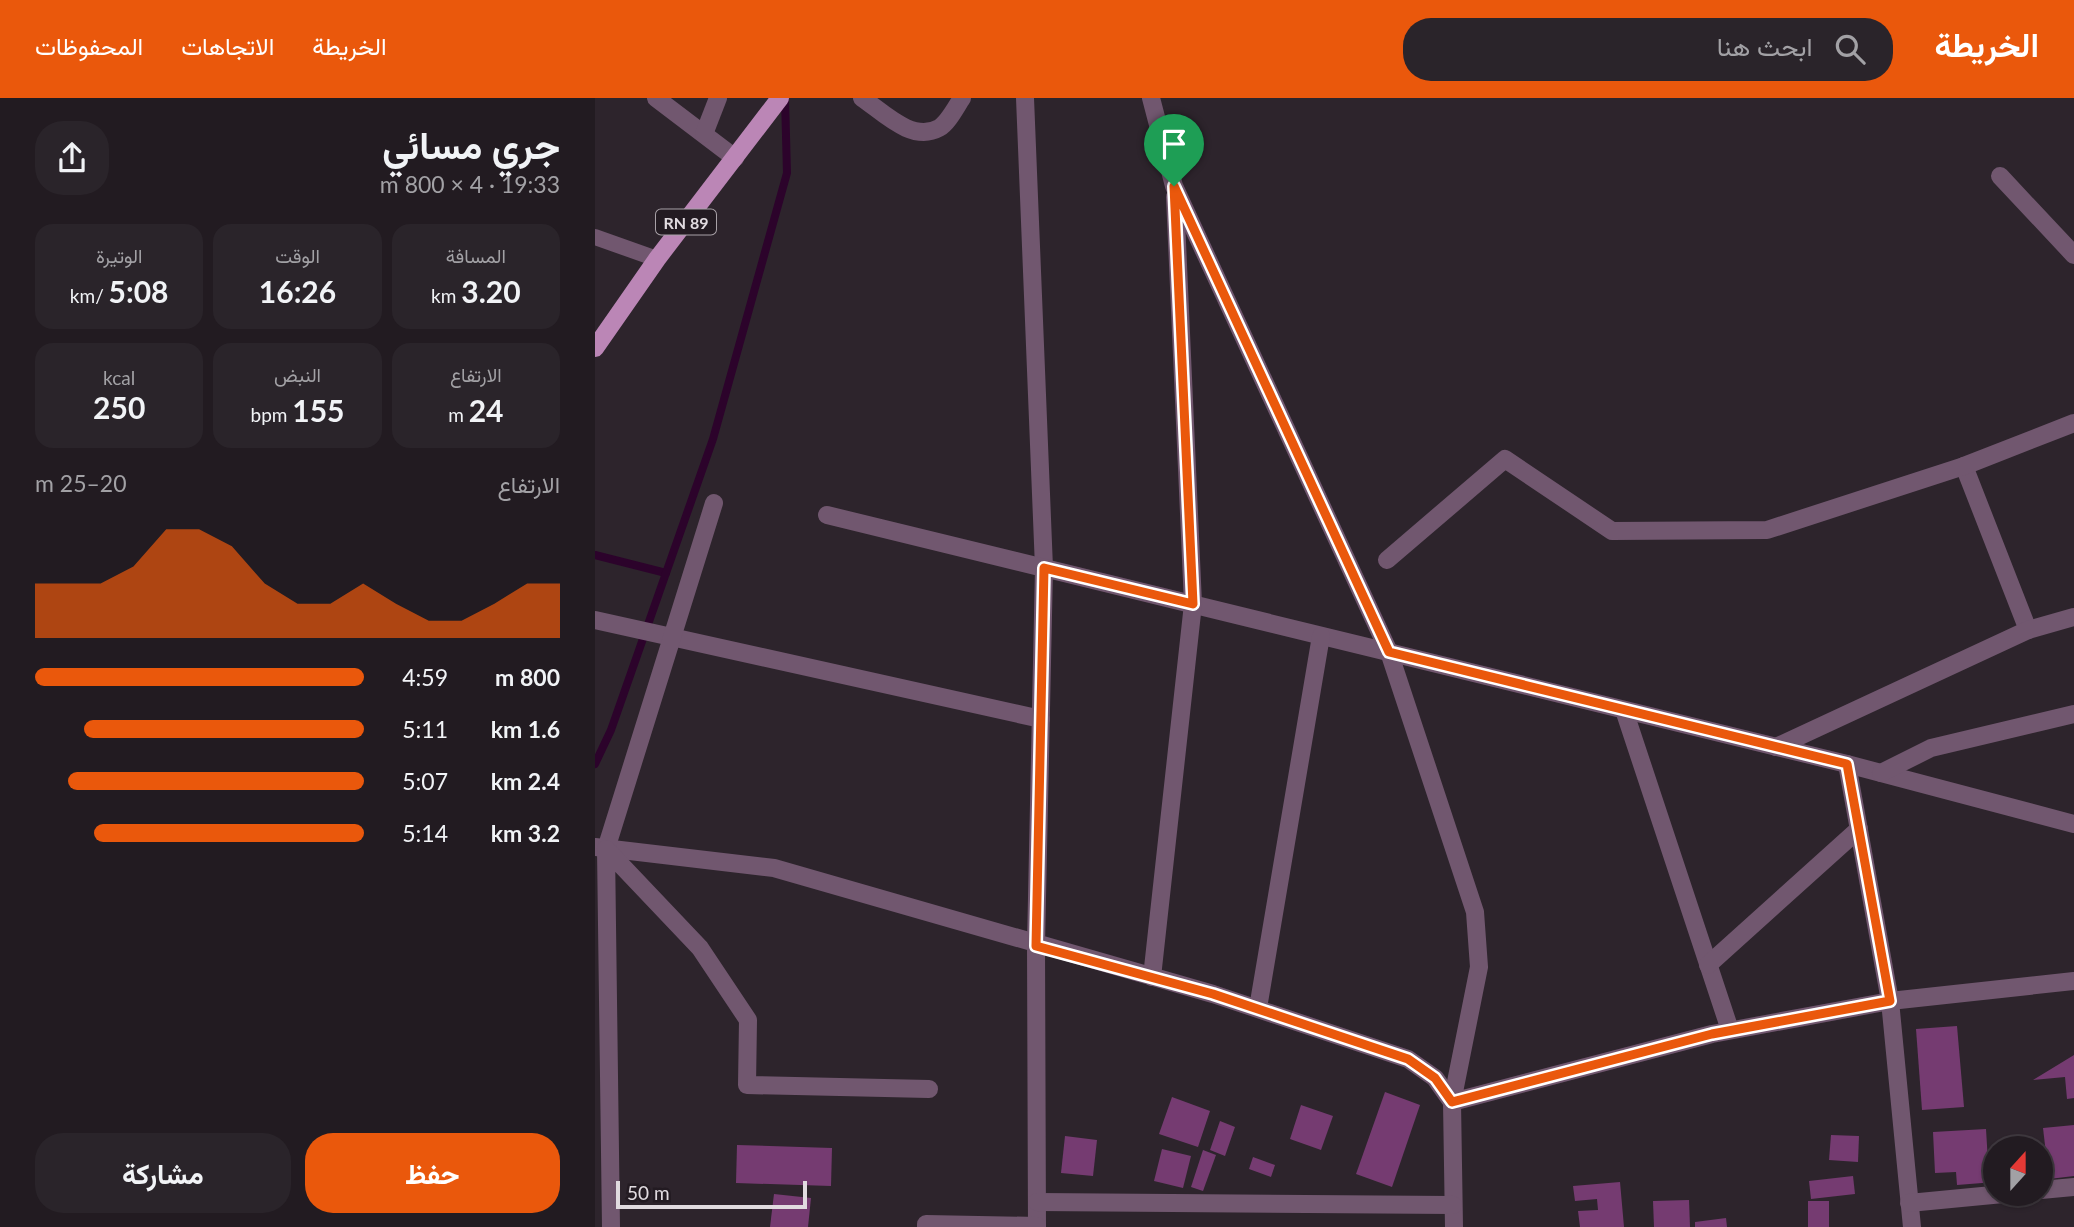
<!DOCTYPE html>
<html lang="ar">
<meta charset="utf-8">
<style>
body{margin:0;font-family:Lato,Vazirmatn,sans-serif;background:#2a242a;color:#f1f3f6;direction:rtl;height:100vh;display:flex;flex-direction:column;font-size:26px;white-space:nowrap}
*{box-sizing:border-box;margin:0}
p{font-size:23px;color:#a2a1a5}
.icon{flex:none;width:38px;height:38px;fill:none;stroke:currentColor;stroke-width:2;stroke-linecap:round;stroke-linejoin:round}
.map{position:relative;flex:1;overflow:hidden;direction:ltr}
.panel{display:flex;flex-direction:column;background:#221b21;width:595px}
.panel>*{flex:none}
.needle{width:46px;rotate:21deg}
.controls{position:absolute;left:1388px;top:1038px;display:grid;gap:14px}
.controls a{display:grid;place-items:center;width:70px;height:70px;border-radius:50%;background:#221b21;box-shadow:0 2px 5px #0004,0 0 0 2px #3f393f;font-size:35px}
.scale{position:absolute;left:21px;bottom:18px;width:191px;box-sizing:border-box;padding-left:7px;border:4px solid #e1dbe0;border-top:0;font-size:19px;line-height:24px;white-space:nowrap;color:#e1dbe0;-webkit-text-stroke:5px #231b22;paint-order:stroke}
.pin{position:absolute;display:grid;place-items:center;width:60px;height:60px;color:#fff;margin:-72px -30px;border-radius:50% 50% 50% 0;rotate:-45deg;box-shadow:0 0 7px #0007}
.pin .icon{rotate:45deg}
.round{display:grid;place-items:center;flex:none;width:74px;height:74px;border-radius:28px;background:#2a242a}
.headline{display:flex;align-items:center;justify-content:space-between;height:119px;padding:0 35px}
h1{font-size:38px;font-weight:700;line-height:52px}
.stats{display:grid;grid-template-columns:repeat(3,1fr);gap:10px;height:119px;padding:7px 35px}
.stats div{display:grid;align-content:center;border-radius:18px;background:#2a242a;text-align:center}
.stats b{font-size:30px;font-weight:700}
.stats small{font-size:19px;font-weight:400}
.stats p{font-size:19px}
.chart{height:196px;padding:14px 35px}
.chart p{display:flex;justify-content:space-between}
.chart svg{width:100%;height:126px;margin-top:7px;fill:#ea580c;opacity:.7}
.cta{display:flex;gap:14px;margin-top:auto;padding:14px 35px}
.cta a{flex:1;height:80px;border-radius:28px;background:#ea580c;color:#fff;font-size:28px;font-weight:700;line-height:80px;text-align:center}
.cta a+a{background:#2a242a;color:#f1f3f6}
ul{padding:0 35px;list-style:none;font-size:23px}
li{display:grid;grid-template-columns:112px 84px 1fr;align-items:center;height:52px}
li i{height:18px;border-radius:9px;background:#ea580c}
header{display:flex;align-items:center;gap:42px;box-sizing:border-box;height:98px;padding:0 35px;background:#ea580c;color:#fff}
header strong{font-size:33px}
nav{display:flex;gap:38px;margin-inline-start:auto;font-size:24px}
.search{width:490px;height:63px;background:#2a242a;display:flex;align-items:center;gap:18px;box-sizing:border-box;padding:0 24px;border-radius:28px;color:#a2a1a5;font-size:26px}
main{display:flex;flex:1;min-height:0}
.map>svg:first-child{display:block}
</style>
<header>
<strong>الخريطة</strong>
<div class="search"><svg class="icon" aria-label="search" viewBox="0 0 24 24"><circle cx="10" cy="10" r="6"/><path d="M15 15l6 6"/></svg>ابحث هنا</div>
<nav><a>الخريطة</a><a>الاتجاهات</a><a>المحفوظات</a></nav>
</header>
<main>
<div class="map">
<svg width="1479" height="1129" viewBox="0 0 1479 1129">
<rect width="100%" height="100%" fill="#2d242c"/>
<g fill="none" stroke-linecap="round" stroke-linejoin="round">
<g stroke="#2c032b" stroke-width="8">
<polyline points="0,457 71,475"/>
<polyline points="0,666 16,632 118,341 192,75 190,0"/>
</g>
</g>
<g fill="#753b71">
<polygon points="1362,928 1369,1009 1327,1012 1321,931"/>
<polygon points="1479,957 1479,1000 1472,1001 1470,979 1438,982"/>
<polygon points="790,994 825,1007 797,1089 761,1076"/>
<polygon points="577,999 615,1013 603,1049 564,1036"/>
<polygon points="706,1007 738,1018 726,1052 695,1041"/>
<polygon points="625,1023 640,1029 630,1058 615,1052"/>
<polygon points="1479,1027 1479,1078 1454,1081 1448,1030"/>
<polygon points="1391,1031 1393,1064 1400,1064 1400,1084 1362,1087 1361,1074 1340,1075 1338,1034"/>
<polygon points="1236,1037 1264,1038 1263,1064 1234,1062"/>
<polygon points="470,1038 502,1042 498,1078 466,1075"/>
<polygon points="142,1047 237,1050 236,1088 141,1085"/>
<polygon points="567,1051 596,1058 588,1090 559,1083"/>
<polygon points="608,1052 621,1057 608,1093 596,1089"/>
<polygon points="658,1059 680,1067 676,1079 654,1071"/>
<polygon points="1258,1078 1260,1096 1216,1101 1214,1083"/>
<polygon points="1025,1084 1029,1129 985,1129 983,1113 1003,1112 1002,1101 980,1103 978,1088"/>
<polygon points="179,1096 216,1100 213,1129 175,1129"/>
<polygon points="1094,1102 1095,1129 1059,1129 1058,1103"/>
<rect x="1213" y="1103" width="21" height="26"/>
<polygon points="1131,1120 1132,1129 1100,1129 1100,1124"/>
</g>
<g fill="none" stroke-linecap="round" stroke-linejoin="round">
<polyline stroke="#71576f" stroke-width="16" points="0,139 62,161"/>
<g stroke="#71576f" stroke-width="18">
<polyline points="61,0 140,60"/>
<path d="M267,0C288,14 317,45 344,30C353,25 361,9 367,0"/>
<polyline points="430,0 449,470 441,847 442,1129"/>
<polyline points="556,0 579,88 794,554 880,814 884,869 857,1004 1117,936 1295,903 1479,883"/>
<polyline points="109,36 123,0"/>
<polyline points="1405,78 1479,157"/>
<polyline points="1369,368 1433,532"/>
<polyline points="232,417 1252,666 1479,726"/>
<polyline points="792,462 910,361 1017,433 1172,432 1369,368 1479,325"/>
<polyline points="0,522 446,621"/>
<polyline points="1029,612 1135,932"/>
<polyline points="1181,649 1433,532 1479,519"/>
<polyline points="1252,666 1295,903 1317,1129"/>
<polyline points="1286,675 1336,650 1479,616"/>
<polyline points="0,749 179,770 618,896 813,961 840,980 857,1004 859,1129"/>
<polyline points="11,751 119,405"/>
<polyline points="1113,867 1264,731"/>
<polyline points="557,879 598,506 580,99"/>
<polyline points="663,910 726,538"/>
<polyline points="1446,1092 1479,1089"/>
<polyline points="442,1104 858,1107"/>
<polyline points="1314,1105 1408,1096"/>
<polyline points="16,1129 11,751 105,850 153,922 152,987 334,991"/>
<polyline points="331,1129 331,1126 442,1128"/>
</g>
<polyline stroke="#bb86b6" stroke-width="18" points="0,250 62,161 185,0"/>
</g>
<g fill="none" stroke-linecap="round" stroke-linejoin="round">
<g stroke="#fff" stroke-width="14">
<polygon id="route" points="579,88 794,554 1252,666 1295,903 1117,936 857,1004 840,980 813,961 618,896 441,848 449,470 598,506"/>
</g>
<use href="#route" stroke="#ea580c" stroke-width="9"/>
</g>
<g text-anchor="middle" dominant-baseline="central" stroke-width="5" stroke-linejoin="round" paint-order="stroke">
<rect fill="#231b22" stroke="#a8a1a7" stroke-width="2" x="61" y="111.5" width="60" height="25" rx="5"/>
<g font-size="16" font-weight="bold" fill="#e1dbe0">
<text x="91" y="124">RN 89</text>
</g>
</g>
</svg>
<div class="controls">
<a><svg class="needle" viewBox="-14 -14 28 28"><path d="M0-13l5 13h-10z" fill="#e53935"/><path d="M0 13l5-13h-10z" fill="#a2a1a5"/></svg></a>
</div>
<div class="scale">50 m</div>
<div class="pin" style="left:579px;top:88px;background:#1e9e55"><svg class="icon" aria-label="arrive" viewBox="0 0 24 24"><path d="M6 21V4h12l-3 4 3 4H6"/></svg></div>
</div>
<section class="panel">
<div class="headline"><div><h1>جري مسائي</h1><p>19:33 · 4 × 800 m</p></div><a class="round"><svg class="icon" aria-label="share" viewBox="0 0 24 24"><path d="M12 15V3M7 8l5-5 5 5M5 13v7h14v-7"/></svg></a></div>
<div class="stats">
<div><p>المسافة</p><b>3.20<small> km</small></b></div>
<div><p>الوقت</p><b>16:26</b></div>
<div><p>الوتيرة</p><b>5:08<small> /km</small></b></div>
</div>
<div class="stats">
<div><p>الارتفاع</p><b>24<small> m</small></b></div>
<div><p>النبض</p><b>155<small> bpm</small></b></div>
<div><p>kcal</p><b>250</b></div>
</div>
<div class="chart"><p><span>الارتفاع</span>20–25 m</p>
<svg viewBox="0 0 160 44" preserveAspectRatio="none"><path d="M0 44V25L10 25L20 25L30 19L40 6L50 6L60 12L70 25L80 32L90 32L100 25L110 32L120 38L130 38L140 32L150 25L160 25V44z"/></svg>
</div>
<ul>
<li><b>800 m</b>4:59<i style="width:100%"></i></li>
<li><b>1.6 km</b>5:11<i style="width:85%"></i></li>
<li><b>2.4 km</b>5:07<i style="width:90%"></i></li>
<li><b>3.2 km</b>5:14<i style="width:82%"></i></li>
</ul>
<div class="cta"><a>حفظ</a><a>مشاركة</a></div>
</section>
</main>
